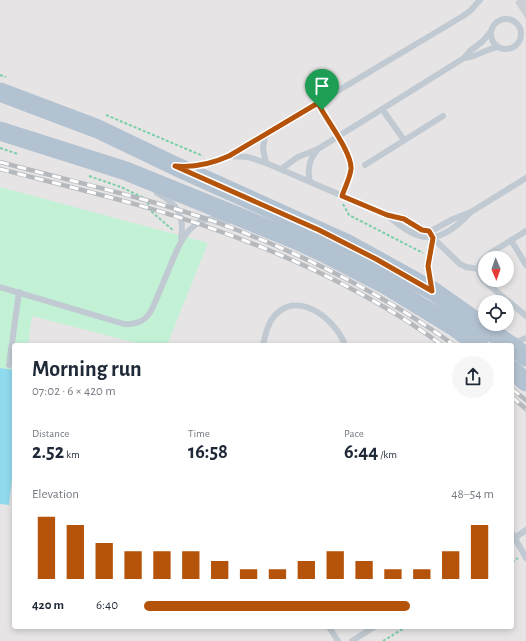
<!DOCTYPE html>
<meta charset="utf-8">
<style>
body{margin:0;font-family:"Alegreya Sans",sans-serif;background:#f6f6f7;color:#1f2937;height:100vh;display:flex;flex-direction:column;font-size:15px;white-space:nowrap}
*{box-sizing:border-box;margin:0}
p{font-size:13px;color:#747a83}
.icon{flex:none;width:22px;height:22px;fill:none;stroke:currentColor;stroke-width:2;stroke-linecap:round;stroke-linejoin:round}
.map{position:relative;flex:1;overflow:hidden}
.panel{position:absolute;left:12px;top:343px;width:502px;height:286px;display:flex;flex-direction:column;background:#fff;border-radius:4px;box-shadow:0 2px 6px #0003}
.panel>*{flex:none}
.needle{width:26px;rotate:178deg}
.controls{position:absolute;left:478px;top:251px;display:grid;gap:8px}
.controls a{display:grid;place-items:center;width:36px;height:36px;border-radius:50%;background:#fff;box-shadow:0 2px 6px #0003;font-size:20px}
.pin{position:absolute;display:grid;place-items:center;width:34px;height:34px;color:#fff;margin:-41px -17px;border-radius:50% 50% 50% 0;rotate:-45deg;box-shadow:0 0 4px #0007}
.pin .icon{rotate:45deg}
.round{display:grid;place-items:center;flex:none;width:42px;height:42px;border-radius:21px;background:#f6f6f7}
.head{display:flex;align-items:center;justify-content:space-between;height:68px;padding:0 20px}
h1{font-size:22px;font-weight:700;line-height:30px}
.metrics{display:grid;grid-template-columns:repeat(3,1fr);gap:6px;height:68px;padding:4px 20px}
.metrics div{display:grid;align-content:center}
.metrics b{font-size:20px;font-weight:700}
.metrics small{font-size:11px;font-weight:400}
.metrics p{font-size:11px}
.chart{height:112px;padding:8px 20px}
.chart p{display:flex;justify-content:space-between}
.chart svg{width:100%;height:72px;margin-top:4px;stroke:#b45309;stroke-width:6}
ul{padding:0 20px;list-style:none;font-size:13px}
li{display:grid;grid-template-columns:64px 48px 1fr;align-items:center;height:30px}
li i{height:10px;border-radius:5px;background:#b45309}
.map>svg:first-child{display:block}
</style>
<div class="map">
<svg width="526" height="641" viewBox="0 0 526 641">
<rect width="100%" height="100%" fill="#f5f3f3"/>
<path fill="#e6e4e5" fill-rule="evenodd" d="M0,0H526V641H0ZM485,258H507V280H485ZM485,302H507V324H485ZM14,345H512V627H14Z"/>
<polygon fill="#c3f1d5" points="0,187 208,243 167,345 144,345 32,316 28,345 14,345 14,370 0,368"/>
<polygon fill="#90daee" points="0,368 14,370 14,460 9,505 0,504"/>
<polygon fill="#cdcfd5" points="518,0 526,0 526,19 515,2"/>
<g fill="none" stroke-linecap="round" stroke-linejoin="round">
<g stroke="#7ad0a6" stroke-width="2" stroke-dasharray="3 2" stroke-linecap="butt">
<polyline points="0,75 6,77"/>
<polyline points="321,110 334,130"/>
<polyline points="106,115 203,156"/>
<path d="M342,144C352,162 352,169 345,189"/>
<polyline points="0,148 18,154"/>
<polyline points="89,176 121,187 146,199 152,212 174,231"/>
<polyline points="343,204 349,215 423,253"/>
<polyline points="512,562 518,558"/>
<polyline points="383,641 406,627"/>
</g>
<g stroke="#c1cad2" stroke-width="6">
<circle cx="506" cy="34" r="15"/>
<path d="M464,58C476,58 485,49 498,47"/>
<polyline points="382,109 404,140"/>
<polyline points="265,135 263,149 266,163"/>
<polyline points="229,156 248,157 266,163 387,215 404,219 422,230 433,230 453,219 471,212 526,178"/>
<polyline points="365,165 443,116"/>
<polyline points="191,167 209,164 229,156 463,16 470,11 480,0"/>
<polyline points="281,169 298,157 318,149 464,58 470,51 483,41 491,31"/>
<path d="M310,182C307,170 309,159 318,149"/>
<path d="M157,193C177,203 185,216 181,238"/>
<path d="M388,216C422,245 439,245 470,213"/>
<path d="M526,231C518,236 510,241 502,246C489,254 470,262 483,280L526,316"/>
<polyline points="432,237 460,264 466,267 479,269"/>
<polyline points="511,240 526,265"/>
<polyline points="431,286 429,265 433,239"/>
<path d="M0,287L124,324C137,325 146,321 152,309C158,296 163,283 169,269C180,242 191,210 228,221"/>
<polyline points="515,343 526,338"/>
<path d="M263,345C265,336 267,326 272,319C295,287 335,318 345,345"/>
<polyline points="9,365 19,292"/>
<polyline points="512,533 526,558"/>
<polyline points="512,540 526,530"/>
<polyline points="329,627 338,641"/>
<polyline points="352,641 374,627"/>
</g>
<g stroke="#b3c2d1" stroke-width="19">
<polyline points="0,92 98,129 175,166 348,244 433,291 510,345"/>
<polyline points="0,131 126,171 296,240 326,254 384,284 456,328 479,345"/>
<polyline points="512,346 526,357"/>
<polyline points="512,370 526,382"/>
</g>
<g stroke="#b5b8bd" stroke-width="4.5">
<g id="rail">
<path d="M0,162C74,182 149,198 221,224C303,254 383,294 454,345"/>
<path d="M0,169C73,188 148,205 219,231C297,259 375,296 442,345"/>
<polyline points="512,389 526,400"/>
<polyline points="512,397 526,409"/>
</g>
</g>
<use href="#rail" stroke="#fff" stroke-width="3" stroke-dasharray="9" stroke-linecap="butt"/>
</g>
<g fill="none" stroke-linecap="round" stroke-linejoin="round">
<g stroke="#fff" stroke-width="8">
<path id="route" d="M318,103C326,120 352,152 351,169C350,178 345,187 342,196L387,215L404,219L422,230L429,231L433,238L428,266L432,291L376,259L319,230L175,166C195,168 211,164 229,156Z"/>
</g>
<use href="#route" stroke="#b45309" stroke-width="5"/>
</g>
</svg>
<div class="controls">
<a><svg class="needle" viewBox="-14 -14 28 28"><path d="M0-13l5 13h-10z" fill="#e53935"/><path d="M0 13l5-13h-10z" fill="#747a83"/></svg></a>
<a><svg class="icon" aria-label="locate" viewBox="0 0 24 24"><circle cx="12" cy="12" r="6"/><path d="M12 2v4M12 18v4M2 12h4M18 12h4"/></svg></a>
</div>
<div class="pin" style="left:322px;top:110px;background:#1e9e55"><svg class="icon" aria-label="arrive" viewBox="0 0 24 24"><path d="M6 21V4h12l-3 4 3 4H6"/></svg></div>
<section class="panel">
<div class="head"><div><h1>Morning run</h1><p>07:02 · 6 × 420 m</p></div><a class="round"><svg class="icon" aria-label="share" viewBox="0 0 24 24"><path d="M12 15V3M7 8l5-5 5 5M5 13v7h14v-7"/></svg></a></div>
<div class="metrics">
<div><p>Distance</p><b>2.52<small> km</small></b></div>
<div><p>Time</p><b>16:58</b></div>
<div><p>Pace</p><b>6:44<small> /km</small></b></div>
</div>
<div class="chart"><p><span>Elevation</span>48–54 m</p>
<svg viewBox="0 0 160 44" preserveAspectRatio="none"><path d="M5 44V6M15 44V11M25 44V22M35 44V27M45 44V27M55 44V27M65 44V33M75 44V38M85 44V38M95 44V33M105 44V27M115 44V33M125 44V38M135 44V38M145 44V27M155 44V11"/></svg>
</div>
<ul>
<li><b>420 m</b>6:40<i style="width:76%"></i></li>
</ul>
</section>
</div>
